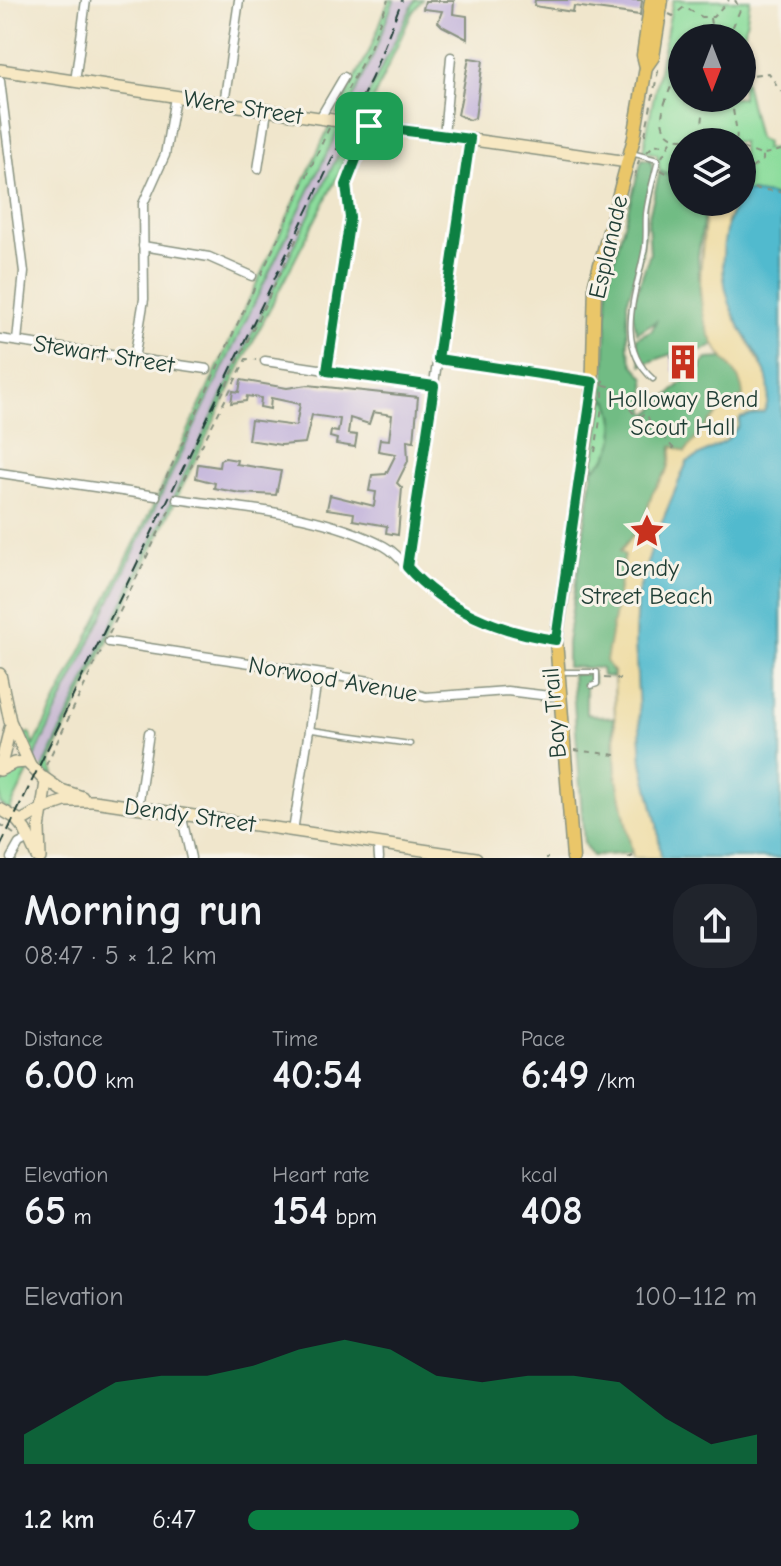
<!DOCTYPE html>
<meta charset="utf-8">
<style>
body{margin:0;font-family:"Comic Neue",sans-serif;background:#20242c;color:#f1f3f6;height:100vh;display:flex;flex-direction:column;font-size:30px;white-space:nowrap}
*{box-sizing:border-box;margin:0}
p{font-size:26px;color:#9ea1a6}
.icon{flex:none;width:44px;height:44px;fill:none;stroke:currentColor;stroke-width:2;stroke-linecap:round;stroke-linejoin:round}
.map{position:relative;height:858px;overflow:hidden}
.details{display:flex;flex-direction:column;background:#171b24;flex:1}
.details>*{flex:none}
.needle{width:52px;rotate:180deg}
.fabs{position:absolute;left:668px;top:24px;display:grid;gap:16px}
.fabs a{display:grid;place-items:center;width:88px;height:88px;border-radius:50%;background:#171b24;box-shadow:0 2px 6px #0004;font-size:40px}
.pin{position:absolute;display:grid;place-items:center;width:68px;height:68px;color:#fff;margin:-34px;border-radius:16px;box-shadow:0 4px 12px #0006}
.round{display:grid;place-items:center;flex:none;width:84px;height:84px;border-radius:32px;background:#20242c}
.overview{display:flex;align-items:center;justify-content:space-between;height:136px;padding:0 24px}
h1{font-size:44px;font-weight:700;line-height:60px}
.stats{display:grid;grid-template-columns:repeat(3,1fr);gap:12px;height:136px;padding:8px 24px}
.stats div{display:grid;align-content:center}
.stats b{font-size:40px;font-weight:700}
.stats small{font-size:22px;font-weight:400}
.stats p{font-size:22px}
.chart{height:224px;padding:16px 24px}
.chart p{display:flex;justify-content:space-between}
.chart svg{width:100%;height:144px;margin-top:8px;fill:#0b8043;opacity:.7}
ul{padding:0 24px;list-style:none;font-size:26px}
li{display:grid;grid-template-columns:128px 96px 1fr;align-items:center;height:60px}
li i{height:20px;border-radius:10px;background:#0b8043}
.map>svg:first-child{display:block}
</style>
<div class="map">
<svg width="781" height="858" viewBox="0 0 781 858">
<rect width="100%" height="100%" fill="#f7f3e8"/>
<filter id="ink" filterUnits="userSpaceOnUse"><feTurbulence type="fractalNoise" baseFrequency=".0125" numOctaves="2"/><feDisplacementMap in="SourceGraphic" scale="16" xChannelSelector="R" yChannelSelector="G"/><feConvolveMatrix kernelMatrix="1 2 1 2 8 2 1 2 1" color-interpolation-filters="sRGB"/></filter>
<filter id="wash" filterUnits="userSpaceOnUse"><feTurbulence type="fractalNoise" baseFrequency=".006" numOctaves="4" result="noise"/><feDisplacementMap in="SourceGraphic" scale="32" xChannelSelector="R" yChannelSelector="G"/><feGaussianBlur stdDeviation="1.8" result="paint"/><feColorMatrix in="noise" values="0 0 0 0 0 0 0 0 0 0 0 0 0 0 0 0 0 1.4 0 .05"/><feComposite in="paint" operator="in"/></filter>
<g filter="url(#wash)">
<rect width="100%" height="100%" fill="#f0e6cc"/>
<g fill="#ccbed4">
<polygon points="394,0 415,0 357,118 344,117 372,58"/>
<polygon points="340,126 351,128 43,768 33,760"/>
</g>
<g fill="#8cdd9c" stroke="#568d68" stroke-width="2" fill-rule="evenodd">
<polygon points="389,0 394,0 372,58 344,117 336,115 370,50"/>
<polygon points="415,0 422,0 412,13 364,119 357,118"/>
<path d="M673,0H750L744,36L743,74L758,138L766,143L765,149L781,148V197L742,191V142H682V182L660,171L657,154L643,151ZM682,38H742V98H682Z"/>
<polygon points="330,125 340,126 33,760 21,735 30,733 34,746 160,492"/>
<polygon points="351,128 359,131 335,181 245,357 49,762 53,775 48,775 43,768"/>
<path d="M604,398L609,401C618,427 619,452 593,469Z"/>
<polygon points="13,767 29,770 9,811 0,803 0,775"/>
</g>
<g fill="#71bc84" stroke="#487c5c" stroke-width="2">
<path d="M642,159L651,160L653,174L646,204L642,254L627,302L628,348L633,364L645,378L646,413L649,414L707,359L727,358L743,383V398C718,406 702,433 685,452L672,446L668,469L652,494L644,522L620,551L625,555L608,663L614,677L602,676L601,668L567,667V643L593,469C619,452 618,427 609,401L604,398L608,282Z"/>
<polygon points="660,171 682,182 682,202 706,202 698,256 700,294 714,344 704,350 671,354 642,365 636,338 652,330 656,321 637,333 631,308 650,253 648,220"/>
<polygon points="572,674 592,674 594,683 586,682 586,714 613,718 616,774 632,853 592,856 584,844"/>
</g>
<path fill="#eeda9e" stroke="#868c69" stroke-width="2" d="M706,202H736L726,223L733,314L770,381V399L764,412L740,418L738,427L726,441L687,462L654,541L637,597L635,641L642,762L657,824L661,858H633L616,774L614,673L606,661L625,555L620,552L644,522L652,494L668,469L673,446L685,452C702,432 718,406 743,397C742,373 725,364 714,344C689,297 705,250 706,202Z"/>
<path fill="#51bace" stroke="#387c81" stroke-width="2" d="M742,191L770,195L781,201V858H661L657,824L642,762L635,641L637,597L654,541L687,462L726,441L738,427L740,418L764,412C781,377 749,348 735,317C718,279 719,238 736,202H742Z"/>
<g id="blocks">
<g fill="#beaeda">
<polygon points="535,0 641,0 642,1 640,15 574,6 573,12 534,6"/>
<polygon points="425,1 454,1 453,14 467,16 467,39 442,26 438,22 442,11 423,9"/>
<polygon points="469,58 483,60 475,118 470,120 458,115"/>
<polygon points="694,352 696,369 673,372 671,355"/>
<polygon points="241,380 287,388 308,385 418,397 414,441 407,440 408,461 397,483 402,488 398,535 386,533 387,526 353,520 354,513 327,509 330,495 374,506 376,492 369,491 372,475 386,474 396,454 378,451 380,439 389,440 392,415 373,412 369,424 350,418 348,434 357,435 355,447 336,444 337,439 330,437 331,431 338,432 340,419 312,415 305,443 281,445 248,440 251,420 296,426 300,404 271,398 270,409 260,407 261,398 247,396 246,401 231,403 233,391 239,392"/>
<polygon points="225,458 237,460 236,464 281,471 276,495 240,493 214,488 215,483 196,478 198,464 219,467 220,460"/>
</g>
</g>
</g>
<g filter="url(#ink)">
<use href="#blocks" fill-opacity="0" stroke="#889280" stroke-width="2"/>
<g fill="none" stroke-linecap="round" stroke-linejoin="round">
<g stroke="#889280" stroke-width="7">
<g id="lane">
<path d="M631,153L658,160C654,178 648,196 646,214C645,227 647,240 644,252C636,294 614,345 653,379"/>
<polyline points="566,672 597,672 597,684 591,686"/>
<polyline points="312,730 410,744"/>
</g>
</g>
<g stroke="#889280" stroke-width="11">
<g id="street">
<polyline points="0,81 24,272 17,341"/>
<polyline points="75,82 86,0"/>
<polyline points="224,104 239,0"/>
<polyline points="320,118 344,77"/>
<polyline points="444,136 451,57"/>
<polyline points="258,169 267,111"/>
<polyline points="143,246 209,257 252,276"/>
<polyline points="0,339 207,369"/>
<polyline points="134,359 144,299 143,204 165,155 175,97"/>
<polyline points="438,359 593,382"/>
<polyline points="265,361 434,386"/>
<polyline points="327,371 350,218 346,185 369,126"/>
<polyline points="0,473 156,496"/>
<path d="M177,499C245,509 322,513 384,546C399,554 407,569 419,580C457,615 506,633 556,640"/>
<polyline points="407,567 470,139"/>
<polyline points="109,642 370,681 426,697 507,691 558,697"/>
<polyline points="138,808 149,733"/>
<polyline points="181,814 191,858"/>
<polyline points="293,831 318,674"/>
<polyline points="378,844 379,858"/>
<polyline points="11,858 19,844 29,839"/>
</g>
</g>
<g stroke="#889280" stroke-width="14">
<g id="secondary">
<polyline points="0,70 332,120"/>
<polyline points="361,124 628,162"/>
<polyline points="0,674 10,721 30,765"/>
<polyline points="0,769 10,728"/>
<polyline points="0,770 14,763 27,762 46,782 39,829 40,858"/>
<polyline points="44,778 61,790 82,797"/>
<polyline points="0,809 21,821 42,809"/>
<polyline points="42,809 65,801 94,801 476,858"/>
<polyline points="16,819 25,830 37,857"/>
</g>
</g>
<g stroke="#889280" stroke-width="15">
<g id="primary">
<polyline points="646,67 653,57 662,0"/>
<polyline points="573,858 556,640 592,400 595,283 634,138 646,67 643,55 651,0"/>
</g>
</g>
<g stroke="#889280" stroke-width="2" stroke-dasharray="6 6" stroke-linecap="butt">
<polyline points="669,14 673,16 684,7 702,17 713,17 729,0"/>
<polyline points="710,18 713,38"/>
<polyline points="728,38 740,10 735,0"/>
<path d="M682,68L678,69C673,87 646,128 676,138C684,141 694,137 701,133L705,98"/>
<polyline points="742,76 769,73 781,92"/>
<path d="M733,98C731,114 739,127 736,142"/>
<polyline points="336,111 370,48 388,0"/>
<polyline points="645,135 659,66"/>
<polyline points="742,148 761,155 781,150"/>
<polyline points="647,152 654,145 669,144"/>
<polyline points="662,157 673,138"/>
<polyline points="661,170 682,181"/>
<polyline points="742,175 763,160 763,155"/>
<polyline points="635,177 639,160"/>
<polyline points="742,187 781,192"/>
<polyline points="707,202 709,209"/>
<polyline points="261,275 329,128"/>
<polyline points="604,385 609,386 637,417 647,414 650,423 677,452"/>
<polyline points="221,396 305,222"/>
<polyline points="603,397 603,380"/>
<polyline points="595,452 602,407"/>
<polyline points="161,489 256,284"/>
<polyline points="179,490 246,359 256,360"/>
<polyline points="109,634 171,507"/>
<polyline points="604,678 620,679"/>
<polyline points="574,750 616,755"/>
<polyline points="46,765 103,647"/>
<polyline points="0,824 14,834"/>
<polyline points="546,858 548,858"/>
<polyline points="628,858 633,856"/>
</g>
<use href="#lane" stroke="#fff" stroke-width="4"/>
<use href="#street" stroke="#fff" stroke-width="8"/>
<use href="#secondary" stroke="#f7e8c3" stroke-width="11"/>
<use href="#primary" stroke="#eac669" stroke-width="12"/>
<polyline stroke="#1f3d34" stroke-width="2" stroke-dasharray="12 6" stroke-linecap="butt" points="0,847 372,77 402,0"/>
<g stroke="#889280" stroke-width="14" stroke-linecap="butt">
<polyline id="secondary-bridge" points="332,120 361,124"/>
</g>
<use href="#secondary-bridge" stroke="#f7e8c3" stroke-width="11"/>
</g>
</g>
<g fill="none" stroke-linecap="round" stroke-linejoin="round" filter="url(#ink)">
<g stroke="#fff" stroke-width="16">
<path id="route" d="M369,126L470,139L438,359L593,382L556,640C500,632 445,610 407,567L434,386L327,371L350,218L346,185Z"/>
</g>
<use href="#route" stroke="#0b8043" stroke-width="10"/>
</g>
<defs>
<g id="building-bare" transform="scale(2.76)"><path d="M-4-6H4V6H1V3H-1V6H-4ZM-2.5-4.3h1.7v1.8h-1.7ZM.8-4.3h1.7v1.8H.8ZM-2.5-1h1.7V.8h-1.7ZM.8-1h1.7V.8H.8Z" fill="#c8321e" stroke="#f7f3e8" stroke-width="2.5" paint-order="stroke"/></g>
<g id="sight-bare" transform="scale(2.76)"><path d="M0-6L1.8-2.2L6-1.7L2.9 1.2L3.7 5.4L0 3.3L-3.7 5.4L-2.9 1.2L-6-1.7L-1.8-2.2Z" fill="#c8321e" stroke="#f7f3e8" stroke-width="2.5" paint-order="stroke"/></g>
</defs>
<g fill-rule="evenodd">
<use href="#building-bare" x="683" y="362"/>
<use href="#sight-bare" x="647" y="531"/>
</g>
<g text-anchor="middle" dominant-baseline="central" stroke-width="6" stroke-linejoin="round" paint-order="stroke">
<g font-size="24" fill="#1f3d34" stroke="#f7f3e8">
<text transform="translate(243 107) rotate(9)">Were Street</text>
<text transform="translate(608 247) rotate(-77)">Esplanade</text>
<text transform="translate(104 354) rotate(9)">Stewart Street</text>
<text transform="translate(333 679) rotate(10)">Norwood Avenue</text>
<text transform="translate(554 713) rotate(-95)">Bay Trail</text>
<text transform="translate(190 815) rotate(8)">Dendy Street</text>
</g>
<g font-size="24" fill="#1f3d34" stroke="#f7f3e8">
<text x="683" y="399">Holloway Bend<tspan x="683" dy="28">Scout Hall</tspan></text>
<text x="647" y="568">Dendy<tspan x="647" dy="28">Street Beach</tspan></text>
</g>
</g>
</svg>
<div class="fabs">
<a><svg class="needle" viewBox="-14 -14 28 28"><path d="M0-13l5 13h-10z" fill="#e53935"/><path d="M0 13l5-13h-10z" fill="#9ea1a6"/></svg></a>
<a><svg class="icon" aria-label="layers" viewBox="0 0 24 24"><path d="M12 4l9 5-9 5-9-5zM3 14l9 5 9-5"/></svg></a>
</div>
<div class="pin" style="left:369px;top:126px;background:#1e9e55"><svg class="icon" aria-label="arrive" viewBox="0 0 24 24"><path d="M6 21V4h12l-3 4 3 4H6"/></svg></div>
</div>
<section class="details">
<div class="overview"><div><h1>Morning run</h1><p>08:47 · 5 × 1.2 km</p></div><a class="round"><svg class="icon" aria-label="share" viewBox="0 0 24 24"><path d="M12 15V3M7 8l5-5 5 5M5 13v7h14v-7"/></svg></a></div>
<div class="stats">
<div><p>Distance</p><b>6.00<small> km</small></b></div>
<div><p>Time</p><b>40:54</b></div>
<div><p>Pace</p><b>6:49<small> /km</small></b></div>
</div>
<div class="stats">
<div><p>Elevation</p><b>65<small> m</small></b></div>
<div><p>Heart rate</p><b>154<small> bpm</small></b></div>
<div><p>kcal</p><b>408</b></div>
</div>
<div class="chart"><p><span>Elevation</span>100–112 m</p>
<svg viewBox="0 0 160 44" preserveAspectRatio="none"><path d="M0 44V35L10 27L20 19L30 17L40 17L50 14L60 9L70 6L80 9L90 17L100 19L110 17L120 17L130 19L140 30L150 38L160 35V44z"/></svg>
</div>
<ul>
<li><b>1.2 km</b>6:47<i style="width:65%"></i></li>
</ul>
</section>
